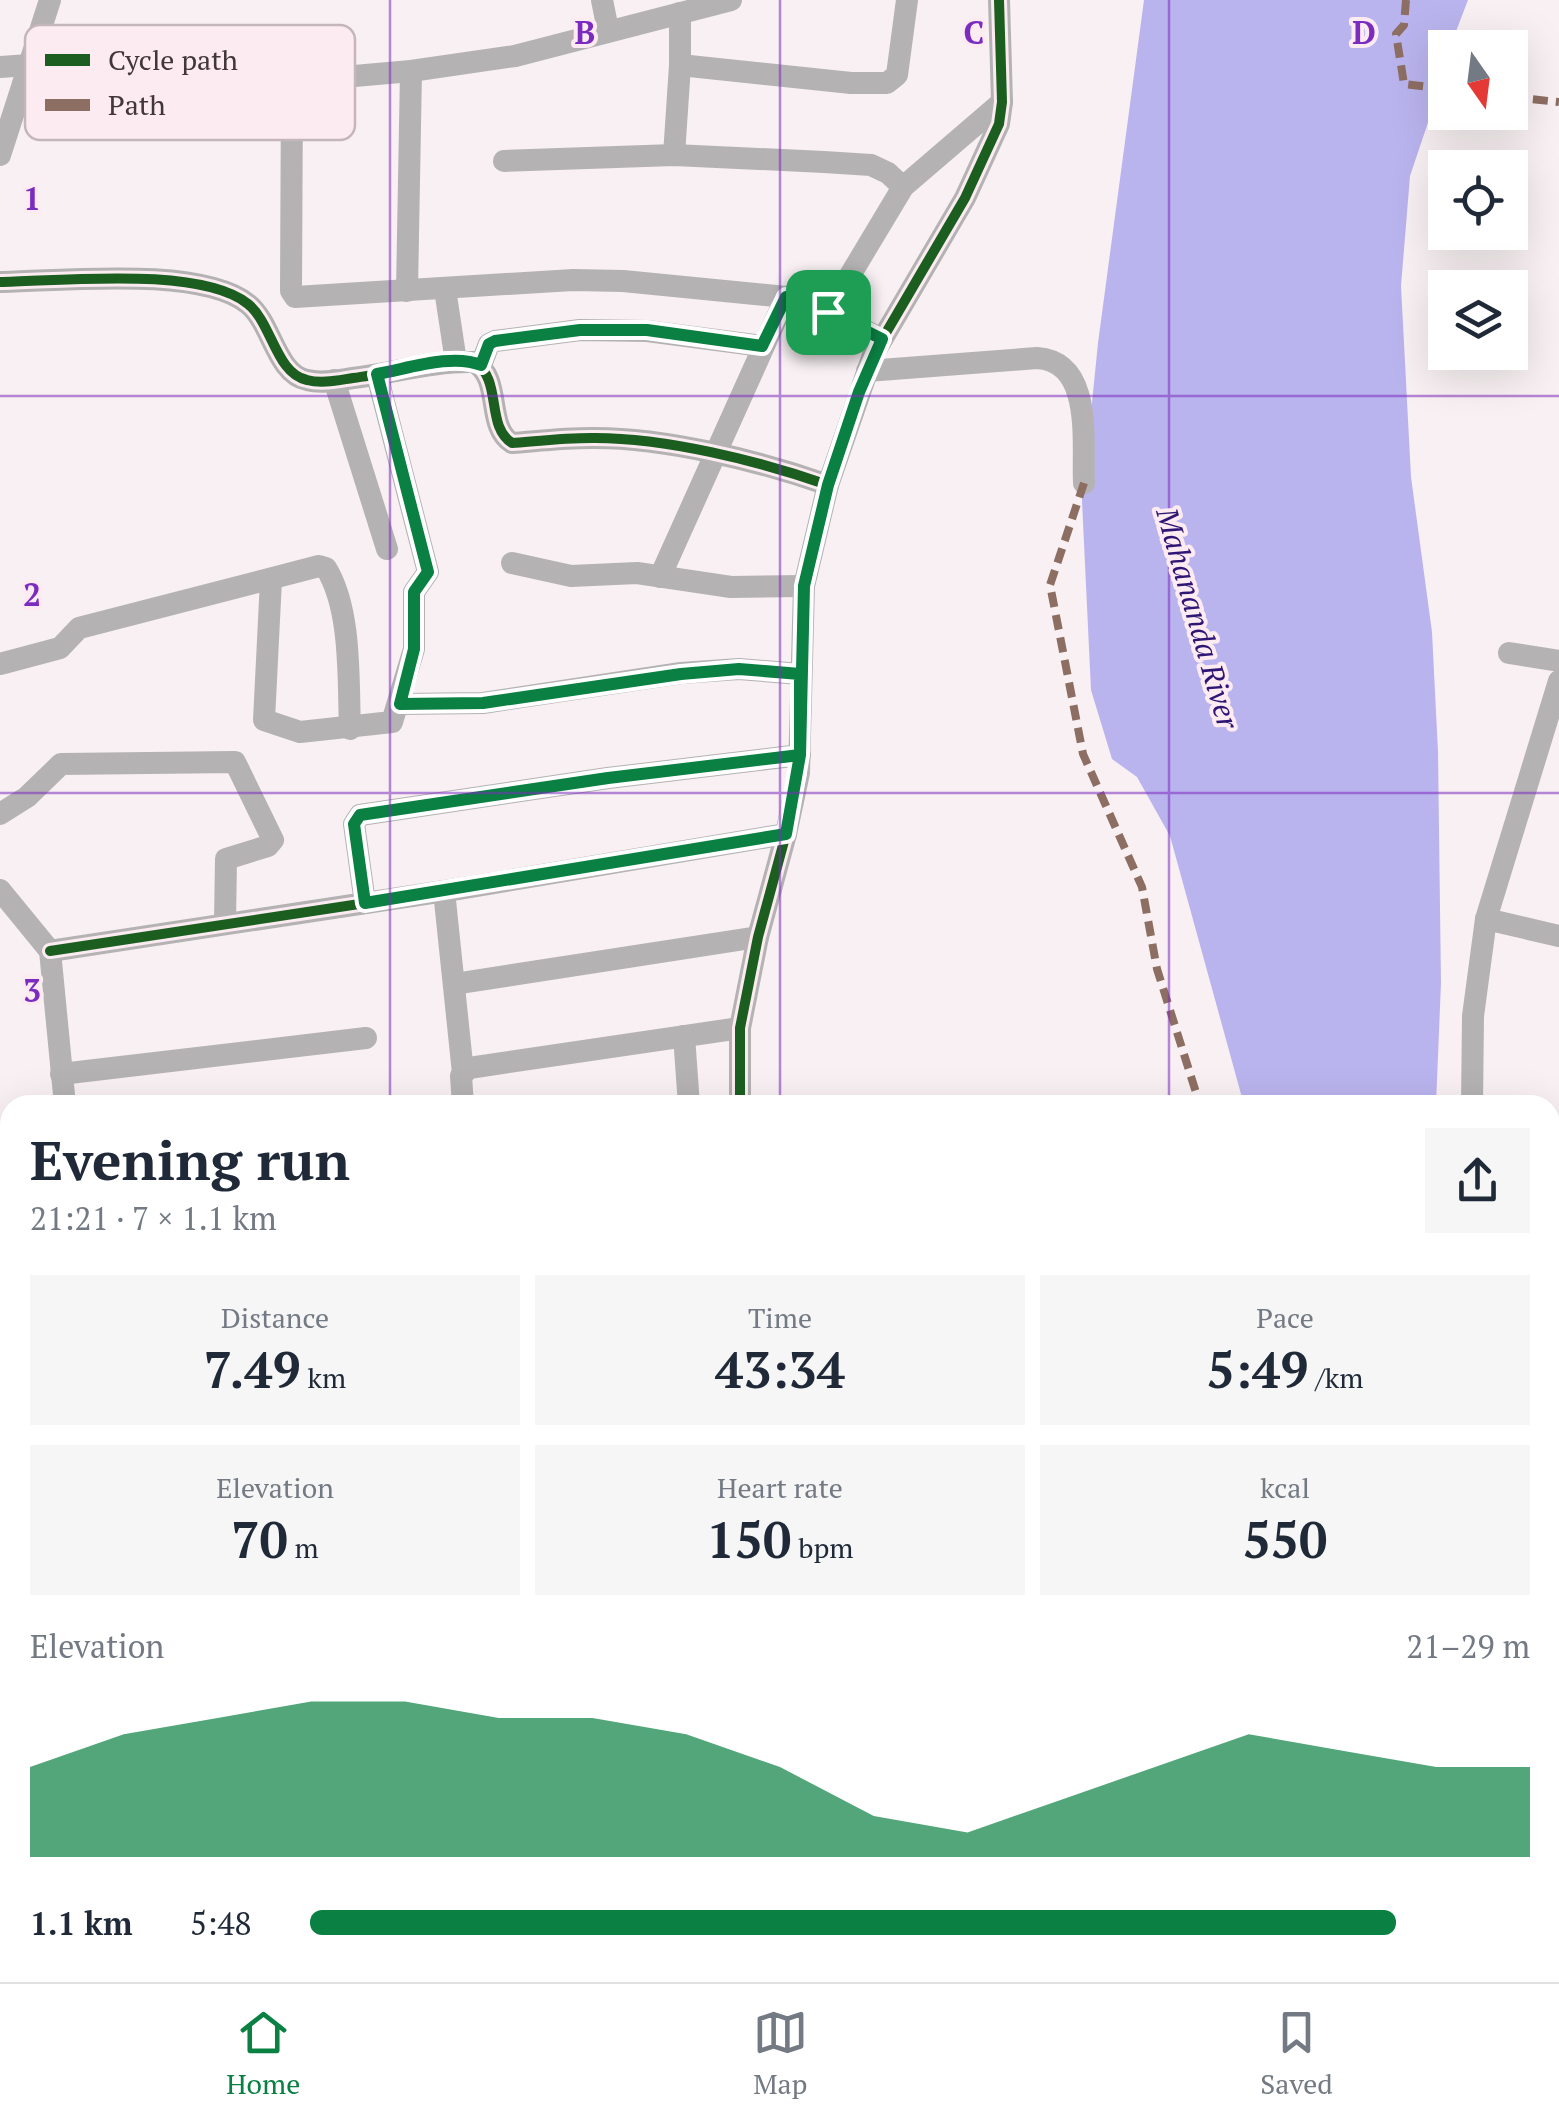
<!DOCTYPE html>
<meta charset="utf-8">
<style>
body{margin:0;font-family:"PT Serif",serif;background:#f6f6f7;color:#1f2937;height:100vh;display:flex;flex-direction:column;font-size:38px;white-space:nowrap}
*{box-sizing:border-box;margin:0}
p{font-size:32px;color:#747a83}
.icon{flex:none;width:55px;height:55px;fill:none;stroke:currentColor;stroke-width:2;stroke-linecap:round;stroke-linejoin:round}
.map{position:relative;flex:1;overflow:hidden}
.panel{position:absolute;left:0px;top:1095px;width:1560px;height:888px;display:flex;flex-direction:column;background:#fff;border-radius:30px 30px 0 0;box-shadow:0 10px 40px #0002}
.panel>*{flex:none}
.needle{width:65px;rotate:166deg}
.fabs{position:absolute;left:1428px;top:30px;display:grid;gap:20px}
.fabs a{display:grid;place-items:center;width:100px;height:100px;border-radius:0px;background:#fff;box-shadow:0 10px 40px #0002;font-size:50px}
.pin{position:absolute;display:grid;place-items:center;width:85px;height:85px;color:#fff;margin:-42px;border-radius:20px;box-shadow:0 5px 15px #0006}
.round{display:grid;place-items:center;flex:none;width:105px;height:105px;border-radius:0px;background:#f6f6f7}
.overview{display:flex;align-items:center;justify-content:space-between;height:170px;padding:0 30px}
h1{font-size:55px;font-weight:600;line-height:75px}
.metrics{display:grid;grid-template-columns:repeat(3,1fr);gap:15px;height:170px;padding:10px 30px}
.metrics div{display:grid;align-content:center;border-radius:0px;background:#f6f6f7;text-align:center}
.metrics b{font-size:50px;font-weight:600}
.metrics small{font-size:28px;font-weight:400}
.metrics p{font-size:28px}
.chart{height:280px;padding:20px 30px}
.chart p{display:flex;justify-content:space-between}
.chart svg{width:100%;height:180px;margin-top:10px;fill:#0b8043;opacity:.7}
ul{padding:0 30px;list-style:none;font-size:32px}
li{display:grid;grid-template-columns:160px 120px 1fr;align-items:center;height:75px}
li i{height:25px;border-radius:12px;background:#0b8043}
.tab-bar{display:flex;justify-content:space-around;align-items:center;height:140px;border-top:2px solid #e0e1e3;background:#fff;font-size:28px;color:#747a83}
.tab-bar a{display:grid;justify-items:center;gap:5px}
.tab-bar .active{color:#0b8043}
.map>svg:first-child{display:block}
</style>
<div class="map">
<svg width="1559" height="1982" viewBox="0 0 1559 1982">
<rect width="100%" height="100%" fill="#f8f0f2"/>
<g fill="#bab4ee">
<polygon points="1144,0 1468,0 1450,47 1445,48 1441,84 1410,176 1401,286 1411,477 1432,632 1438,752 1441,983 1436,1105 1244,1105 1170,836 1137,777 1112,759 1091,690 1082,501 1098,343"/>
<polygon points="1550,1722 1559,1747 1559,1982 974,1982 979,1972 1550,1972"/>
</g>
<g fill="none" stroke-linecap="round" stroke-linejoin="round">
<g stroke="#b5b2b4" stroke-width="22">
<polyline points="602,0 608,30"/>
<polyline points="680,65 851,83 887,83 897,75 907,0"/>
<polyline points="0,67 29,65"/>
<polyline points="292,83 291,291 295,297 573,280 623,281 786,297 828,312 882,339"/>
<polyline points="23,84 207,89 411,71 515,56 731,0"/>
<polyline points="0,155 50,0"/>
<polyline points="674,155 680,65 680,13"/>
<polyline points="504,161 674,155 824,162 871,165 888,173 903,187"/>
<path d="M0,282C61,281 201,266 248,304C272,323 276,374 307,380C322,384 339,380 353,378C393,373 434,361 474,362C503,379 485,426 512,443C538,441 565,438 591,438C663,437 760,461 828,485"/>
<polyline points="445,289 456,362"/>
<polyline points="407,291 411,71"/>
<polyline points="828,312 903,187 1002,102"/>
<polyline points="481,365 489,344 495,341 580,330 647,331 762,346"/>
<path d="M867,371L1037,358C1094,362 1082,443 1084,483"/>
<polyline points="334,380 387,549"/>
<polyline points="512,563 571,576 637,573 731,587 804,586"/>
<polyline points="660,577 786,297"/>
<polyline points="271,580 264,720 300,732 392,722 414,649 414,592 428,572 377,375"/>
<polyline points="1509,653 1559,661"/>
<path d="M0,664L60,648L79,628L319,566L326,568C352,610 348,681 350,729"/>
<polyline points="400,704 483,703 681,673 739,669 800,674"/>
<polyline points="0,814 27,797 61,764 235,762 273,840 268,846 226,859 225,923"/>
<polyline points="0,890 50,951 65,1105"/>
<polyline points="444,891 463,1073"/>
<polyline points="365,903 354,824 360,815 608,778 800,755"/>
<polyline points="1486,919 1559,936"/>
<polyline points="50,951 458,889 786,834"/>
<polyline points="454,984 758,937"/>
<polyline points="684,1036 689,1105"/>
<polyline points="61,1074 366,1038"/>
<polyline points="463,1105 461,1076 469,1068 740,1028"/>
<polyline points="740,1105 740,1028 758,937 786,834 799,773 804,586 828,485 873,355 965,198 999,124 1002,102 999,0"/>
<polyline points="1472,1105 1473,1016 1486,919 1559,681"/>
<polyline points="1559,1205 1559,1219"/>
<polyline points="0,1240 10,1240"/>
<polyline points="1550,1295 1559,1278"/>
<polyline points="1550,1368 1559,1382"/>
<polyline points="1550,1528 1559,1528"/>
<polyline points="1550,1589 1559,1588"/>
<polyline points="206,1972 207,1982"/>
<polyline points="495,1972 498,1982"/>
<polyline points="567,1972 570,1982"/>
<polyline points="641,1972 643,1982"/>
<polyline points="728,1972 732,1982"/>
<polyline points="360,1982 360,1972"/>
</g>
<g stroke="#8d6e63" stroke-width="8" stroke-dasharray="15 8" stroke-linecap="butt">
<polyline points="1406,0 1404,25 1396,34 1404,84 1445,89"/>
<polyline points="1510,97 1559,102"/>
<polyline points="1084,483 1050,585 1083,754 1142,887 1157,969 1200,1105"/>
</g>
<g stroke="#fcecf1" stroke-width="16">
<g id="cycleway">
<path d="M0,282C61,281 201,266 248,304C272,323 276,374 307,380C322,384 339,380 353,378C393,373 434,361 474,362C503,379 485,426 512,443C538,441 565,438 591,438C663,437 760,461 828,485"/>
<polyline points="50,951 458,889 786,834"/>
<polyline points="740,1105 740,1028 758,937 786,834 799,773 804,586 828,485 873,355 965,198 999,124 1002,102 999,0"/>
</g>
</g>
<use href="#cycleway" stroke="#1b5e20" stroke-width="10"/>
</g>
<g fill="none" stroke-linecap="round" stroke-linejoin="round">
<g stroke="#fff" stroke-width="20">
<path id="route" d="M828,312L786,297L762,346L647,330H580L495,341L489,344L481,365C452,353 407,369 377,374L428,572L414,592V649L400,704L483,703L681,674L739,669L800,674V755L608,778L360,815L354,824L365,903L786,834L800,755L804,586L828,485L859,392L882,339L828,312"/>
</g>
<use href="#route" stroke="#0b8043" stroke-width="12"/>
</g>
<path fill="none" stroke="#7b2cbf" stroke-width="2.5" stroke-opacity="0.55" d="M390,0V1105M780,0V1105M1169,0V1105M0,396H1559M0,793H1559M0,1189H10M1550,1189H1559M0,1586H10M1550,1586H1559M390,1972V1982M780,1972V1982M1169,1972V1982"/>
<g text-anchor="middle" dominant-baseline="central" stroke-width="8" stroke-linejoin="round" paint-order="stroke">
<g font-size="30" font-style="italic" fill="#2f1574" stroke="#fcecf1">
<text transform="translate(1198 618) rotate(74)">Mahananda River</text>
</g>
</g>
<rect x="25" y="25" width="330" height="115" rx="15" fill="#fcecf1" stroke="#c4b6ba" stroke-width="2.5"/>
<rect x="45" y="54" width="45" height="12" fill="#1b5e20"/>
<rect x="45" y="99" width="45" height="12" fill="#8d6e63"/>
<g font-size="28" fill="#41373a">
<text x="108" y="70">Cycle path</text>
<text x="108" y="115">Path</text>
</g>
<g font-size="32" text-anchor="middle" font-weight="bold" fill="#7b2cbf" stroke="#fcecf1" stroke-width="8" stroke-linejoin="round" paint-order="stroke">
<text x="585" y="44">B</text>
<text x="974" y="44">C</text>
<text x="1364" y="44">D</text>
<text x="32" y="210">1</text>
<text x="32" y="606">2</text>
<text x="32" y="1002">3</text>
</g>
</svg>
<div class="fabs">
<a><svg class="needle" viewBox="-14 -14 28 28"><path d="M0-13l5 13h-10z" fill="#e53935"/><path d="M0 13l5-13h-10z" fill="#747a83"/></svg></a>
<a><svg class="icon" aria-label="locate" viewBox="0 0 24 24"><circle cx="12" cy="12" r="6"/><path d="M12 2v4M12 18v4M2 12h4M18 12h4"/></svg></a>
<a><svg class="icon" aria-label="layers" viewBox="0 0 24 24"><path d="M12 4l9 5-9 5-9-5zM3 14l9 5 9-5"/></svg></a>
</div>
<div class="pin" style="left:828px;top:312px;background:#1e9e55"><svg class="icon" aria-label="arrive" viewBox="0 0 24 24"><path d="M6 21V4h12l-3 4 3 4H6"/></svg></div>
<section class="panel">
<div class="overview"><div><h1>Evening run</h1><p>21:21 · 7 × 1.1 km</p></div><a class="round"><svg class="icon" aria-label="share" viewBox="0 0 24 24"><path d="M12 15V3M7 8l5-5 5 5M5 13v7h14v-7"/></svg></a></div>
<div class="metrics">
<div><p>Distance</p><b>7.49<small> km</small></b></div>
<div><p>Time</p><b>43:34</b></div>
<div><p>Pace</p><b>5:49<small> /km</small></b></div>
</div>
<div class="metrics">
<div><p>Elevation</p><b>70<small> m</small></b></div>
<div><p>Heart rate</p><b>150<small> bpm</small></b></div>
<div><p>kcal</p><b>550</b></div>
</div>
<div class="chart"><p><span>Elevation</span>21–29 m</p>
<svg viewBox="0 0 160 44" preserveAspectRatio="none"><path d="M0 44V22L10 14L20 10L30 6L40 6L50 10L60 10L70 14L80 22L90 34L100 38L110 30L120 22L130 14L140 18L150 22L160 22V44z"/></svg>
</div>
<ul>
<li><b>1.1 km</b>5:48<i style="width:89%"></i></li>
</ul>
</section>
</div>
<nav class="tab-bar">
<a class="active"><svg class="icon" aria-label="home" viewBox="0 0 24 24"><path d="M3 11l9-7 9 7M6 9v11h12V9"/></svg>Home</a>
<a><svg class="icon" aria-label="map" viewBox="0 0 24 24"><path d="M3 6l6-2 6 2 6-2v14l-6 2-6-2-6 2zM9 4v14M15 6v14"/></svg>Map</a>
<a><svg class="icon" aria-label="saved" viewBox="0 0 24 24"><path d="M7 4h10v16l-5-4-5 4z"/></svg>Saved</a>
</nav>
